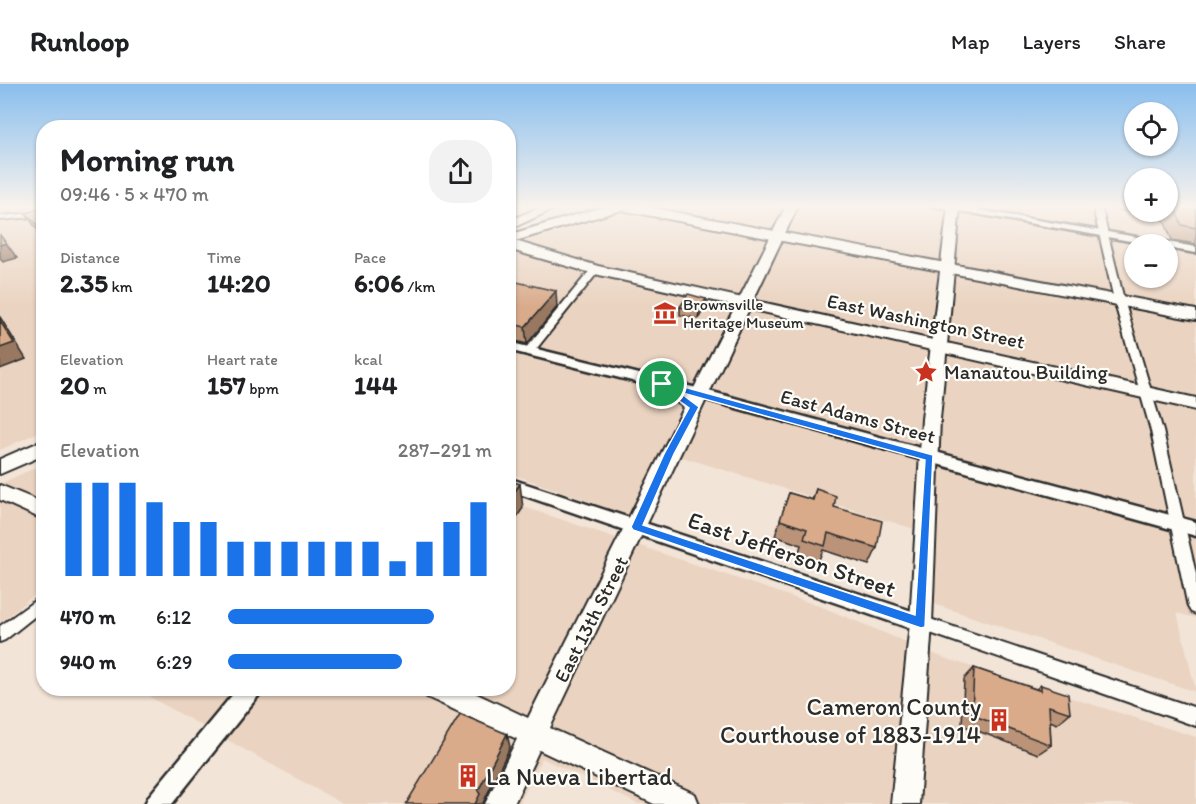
<!DOCTYPE html>
<meta charset="utf-8">
<style>
body{margin:0;font-family:Itim,sans-serif;background:#f2f2f2;color:#202124;height:100vh;display:flex;flex-direction:column;font-size:22px;white-space:nowrap}
*{box-sizing:border-box;margin:0}
p{font-size:20px;color:#757577}
.icon{flex:none;width:33px;height:33px;fill:none;stroke:currentColor;stroke-width:2;stroke-linecap:round;stroke-linejoin:round}
.map{position:relative;flex:1;overflow:hidden}
.side{position:absolute;left:36px;top:36px;width:480px;height:576px;display:flex;flex-direction:column;background:#fff;border-radius:24px;box-shadow:0 2px 4px #0004}
.side>*{flex:none}
.buttons{position:absolute;left:1124px;top:18px;display:grid;gap:12px}
.buttons a{display:grid;place-items:center;width:54px;height:54px;border-radius:50%;background:#fff;box-shadow:0 2px 4px #0004;font-size:30px}
.pin{position:absolute;display:grid;place-items:center;width:51px;height:51px;color:#fff;margin:-26px;border:3px solid #fff;border-radius:50%;box-shadow:0 2px 6px #0007}
.round{display:grid;place-items:center;flex:none;width:63px;height:63px;border-radius:24px;background:#f2f2f2}
.head{display:flex;align-items:center;justify-content:space-between;height:102px;padding:0 24px}
h1{font-size:33px;font-weight:700;line-height:45px}
.metrics{display:grid;grid-template-columns:repeat(3,1fr);gap:9px;height:102px;padding:6px 24px}
.metrics div{display:grid;align-content:center}
.metrics b{font-size:26px;font-weight:700}
.metrics small{font-size:16px;font-weight:400}
.metrics p{font-size:16px}
.chart{height:168px;padding:12px 24px}
.chart p{display:flex;justify-content:space-between}
.chart svg{width:100%;height:108px;margin-top:6px;stroke:#1a73e8;stroke-width:6}
ul{padding:0 24px;list-style:none;font-size:20px}
li{display:grid;grid-template-columns:96px 72px 1fr;align-items:center;height:45px}
li i{height:15px;border-radius:8px;background:#1a73e8}
header{display:flex;align-items:center;gap:36px;box-sizing:border-box;height:84px;padding:0 30px;background:#fff;border-bottom:2px solid #e0e0e0}
header strong{font-size:28px}
nav{display:flex;gap:33px;margin-inline-start:auto;font-size:21px}
.map>svg:first-child{display:block}
</style>
<header>
<strong>Runloop</strong>
<nav><a>Map</a><a>Layers</a><a>Share</a></nav>
</header>
<div class="map">
<svg width="1196" height="720" viewBox="0 0 1196 720">
<rect width="100%" height="100%" fill="#f2e4d7"/>
<filter id="ink" filterUnits="userSpaceOnUse"><feTurbulence type="fractalNoise" baseFrequency=".0167" numOctaves="2"/><feDisplacementMap in="SourceGraphic" scale="12" xChannelSelector="R" yChannelSelector="G"/><feConvolveMatrix kernelMatrix="1 2 1 2 8 2 1 2 1" color-interpolation-filters="sRGB"/></filter>
<g filter="url(#ink)">
<g fill="#ead3c0" fill-rule="evenodd">
<polygon points="0,122 44,122 43,346 0,366"/>
<path d="M640,122H1134V128H1167L1196,122V534L1177,529L1196,608L910,512L918,446L663,367L630,432L509,389V160L526,153ZM1134,160H1167V194H1134Z"/>
<polygon points="43,380 43,504 0,539 0,400"/>
<polygon points="509,418 822,523 944,574 1196,653 1196,720 638,720 542,674 519,720 343,720 150,613 158,604 508,604"/>
</g>
<g fill="none" stroke-linecap="round" stroke-linejoin="round">
<g stroke="#2b2b2b" stroke-width="4">
<g id="minor">
<polygon points="1093,122 1101,122 1124,216 1163,347 1196,490 1196,530 1191,528 1188,523 1151,347 1114,216"/>
<polygon points="44,128 44,132 0,136 0,132"/>
<polygon points="595,183 599,186 598,188 533,269 525,269 524,267 525,265 592,184"/>
<polygon points="44,510 44,525 5,556 0,558 0,542"/>
<polygon points="921,532 1196,624 1196,642 916,544 913,539 916,534"/>
</g>
</g>
<g stroke="#2b2b2b" stroke-width="5">
<g id="tertiary">
<polygon points="932,122 955,122 1196,163 1196,169 1167,164 1167,160 1147,160"/>
<polygon points="508,258 701,305 1196,438 1196,452 700,314 508,266"/>
<polygon points="508,394 921,530 928,533 931,539 928,545 921,548 508,406"/>
<polygon points="238,604 262,604 259,611 172,720 145,720 149,712"/>
</g>
</g>
<g stroke="#2b2b2b" stroke-width="4">
<g id="secondary">
<path d="M786,122H798L550,644L695,710L699,720H654L539,666L514,720H485L517,655L427,613L424,604H464L528,634L684,324L654,300L656,296C669,293 680,305 690,312Z"/>
<polygon points="948,122 960,122 940,335 932,539 919,720 891,720 910,539 922,335"/>
<polygon points="0,401 44,419 44,436 0,416"/>
</g>
</g>
<g stroke="#2b2b2b" stroke-width="4">
<g id="primary">
<polygon points="543,122 560,122 508,146 508,137"/>
<polygon points="606,122 642,122 1196,226 1196,236 621,126 515,157 598,182 1196,314 1196,326 595,190 508,165 508,151"/>
<polygon points="44,356 44,371 0,390 0,375"/>
</g>
</g>
<use href="#minor" fill="#fdfcf7" fill-rule="evenodd"/>
<use href="#tertiary" fill="#fdfcf7" fill-rule="evenodd"/>
<use href="#secondary" fill="#fdfcf7" fill-rule="evenodd"/>
<use href="#primary" fill="#fdfcf7" fill-rule="evenodd"/>
</g>
<g fill="#bb9378" stroke="#2b2b2b" stroke-width="1.5">
<polygon points="1107,122 1134,122 1134,128 1167,128 1167,122 1196,122 1196,160 1172,156 1163,134 1107,124"/>
<polygon points="44,125 44,152 35,143 26,129"/>
<polygon points="508,196 557,223 527,260 508,255"/>
<polygon points="706,215 705,223 698,235 680,231 680,223"/>
<polygon points="816,405 877,464 869,481 823,466 818,478 798,472 801,461 775,452 789,409 812,416"/>
<polygon points="974,584 1036,605 1041,601 1070,629 1057,640 1050,637 1051,661 1038,670 962,641 964,595"/>
</g>
<g fill="#987861" stroke="#2b2b2b" stroke-width="1.5">
<polygon points="6,159 17,174 3,178 0,175 0,161"/>
<polygon points="556,207 557,223 527,260 525,243"/>
<polygon points="706,215 705,223 698,235 699,227"/>
<polygon points="0,233 26,275 0,285"/>
<polygon points="520,400 523,424 508,446 508,417"/>
<polygon points="507,650 510,663 483,719 484,720 475,720 478,707"/>
</g>
<g fill="#d9ab8b" stroke="#2b2b2b" stroke-width="1.5">
<polygon points="1174,122 1196,122 1196,144 1182,141"/>
<polygon points="42,124 44,125 44,148 26,129"/>
<polygon points="0,151 6,159 0,161"/>
<polygon points="508,196 556,207 525,243 508,239"/>
<polygon points="688,210 706,215 699,227 680,223"/>
<polygon points="0,237 14,259 0,264"/>
<polygon points="508,396 520,400 508,417"/>
<polygon points="816,405 836,412 834,423 882,437 877,464 828,449 825,462 804,455 807,445 780,436 789,409 813,416"/>
<polygon points="974,584 1041,607 1041,601 1068,610 1070,629 1049,622 1051,661 972,631"/>
<polygon points="460,630 507,650 478,707 480,710 475,720 406,720"/>
</g>
</g>
<linearGradient id="sky" x2="0" y2="1"><stop stop-color="#89beee"/><stop offset="0.55" stop-color="#f9f3ed"/><stop offset="1" stop-color="#f9f3ed" stop-opacity="0"/></linearGradient>
<rect width="1196" height="223" fill="url(#sky)"/>
<path fill="#1a73e8" stroke="#fff" stroke-width="1.5" fill-rule="evenodd" d="M662,297L933,371L925,543L921,544L633,446L631,443L664,370L689,324L659,302V298ZM679,308L925,376L915,531L643,441L674,370L699,323Z"/>
<defs>
<g id="museum-bare" transform="scale(1.8)"><path d="M0-6L6-3V-2H-6V-3ZM-5-1h2V3h-2ZM-1-1h2V3h-2ZM3-1h2V3H3ZM-6 4H6V6H-6Z" fill="#c8321e" stroke="#fdfcf7" stroke-width="2.5" paint-order="stroke"/></g>
<g id="sight-bare" transform="scale(1.8)"><path d="M0-6L1.8-2.2L6-1.7L2.9 1.2L3.7 5.4L0 3.3L-3.7 5.4L-2.9 1.2L-6-1.7L-1.8-2.2Z" fill="#c8321e" stroke="#fdfcf7" stroke-width="2.5" paint-order="stroke"/></g>
<g id="building-bare" transform="scale(1.8)"><path d="M-4-6H4V6H1V3H-1V6H-4ZM-2.5-4.3h1.7v1.8h-1.7ZM.8-4.3h1.7v1.8H.8ZM-2.5-1h1.7V.8h-1.7ZM.8-1h1.7V.8H.8Z" fill="#c8321e" stroke="#fdfcf7" stroke-width="2.5" paint-order="stroke"/></g>
</defs>
<g fill-rule="evenodd">
<use href="#museum-bare" x="665" y="229"/>
<use href="#sight-bare" x="926" y="288"/>
<use href="#building-bare" x="999" y="636"/>
<use href="#building-bare" x="468" y="692"/>
</g>
<g text-anchor="middle" dominant-baseline="central" stroke-width="4.5" stroke-linejoin="round" paint-order="stroke">
<g font-size="16" fill="#2b2b2b" stroke="#fdfcf7" text-anchor="start">
<text x="683" y="220">Brownsville<tspan x="683" dy="18">Heritage Museum</tspan></text>
</g>
<g font-size="20" fill="#2b2b2b" stroke="#fdfcf7">
<text transform="translate(926 237) rotate(12)">East Washington Street</text>
<text transform="translate(858 332) rotate(15)">East Adams Street</text>
<text transform="translate(591 535) rotate(-63)">East 13th Street</text>
</g>
<g font-size="20" fill="#2b2b2b" stroke="#fdfcf7" text-anchor="start">
<text x="944" y="288">Manautou Building</text>
</g>
<g font-size="24" fill="#2b2b2b" stroke="#fdfcf7">
<text transform="translate(792 470) rotate(19)">East Jefferson Street</text>
</g>
<g font-size="24" fill="#2b2b2b" stroke="#fdfcf7" text-anchor="end">
<text x="981" y="622">Cameron County<tspan x="981" dy="28">Courthouse of 1883-1914</tspan></text>
<text x="486" y="692" text-anchor="start">La Nueva Libertad</text>
</g>
</g>
</svg>
<div class="buttons">
<a><svg class="icon" aria-label="locate" viewBox="0 0 24 24"><circle cx="12" cy="12" r="6"/><path d="M12 2v4M12 18v4M2 12h4M18 12h4"/></svg></a>
<a>+</a>
<a>−</a>
</div>
<div class="pin" style="left:662px;top:300px;background:#1e9e55"><svg class="icon" aria-label="arrive" viewBox="0 0 24 24"><path d="M6 21V4h12l-3 4 3 4H6"/></svg></div>
<section class="side">
<div class="head"><div><h1>Morning run</h1><p>09:46 · 5 × 470 m</p></div><a class="round"><svg class="icon" aria-label="share" viewBox="0 0 24 24"><path d="M12 15V3M7 8l5-5 5 5M5 13v7h14v-7"/></svg></a></div>
<div class="metrics">
<div><p>Distance</p><b>2.35<small> km</small></b></div>
<div><p>Time</p><b>14:20</b></div>
<div><p>Pace</p><b>6:06<small> /km</small></b></div>
</div>
<div class="metrics">
<div><p>Elevation</p><b>20<small> m</small></b></div>
<div><p>Heart rate</p><b>157<small> bpm</small></b></div>
<div><p>kcal</p><b>144</b></div>
</div>
<div class="chart"><p><span>Elevation</span>287–291 m</p>
<svg viewBox="0 0 160 44" preserveAspectRatio="none"><path d="M5 44V6M15 44V6M25 44V6M35 44V14M45 44V22M55 44V22M65 44V30M75 44V30M85 44V30M95 44V30M105 44V30M115 44V30M125 44V38M135 44V30M145 44V22M155 44V14"/></svg>
</div>
<ul>
<li><b>470 m</b>6:12<i style="width:78%"></i></li>
<li><b>940 m</b>6:29<i style="width:66%"></i></li>
</ul>
</section>
</div>
